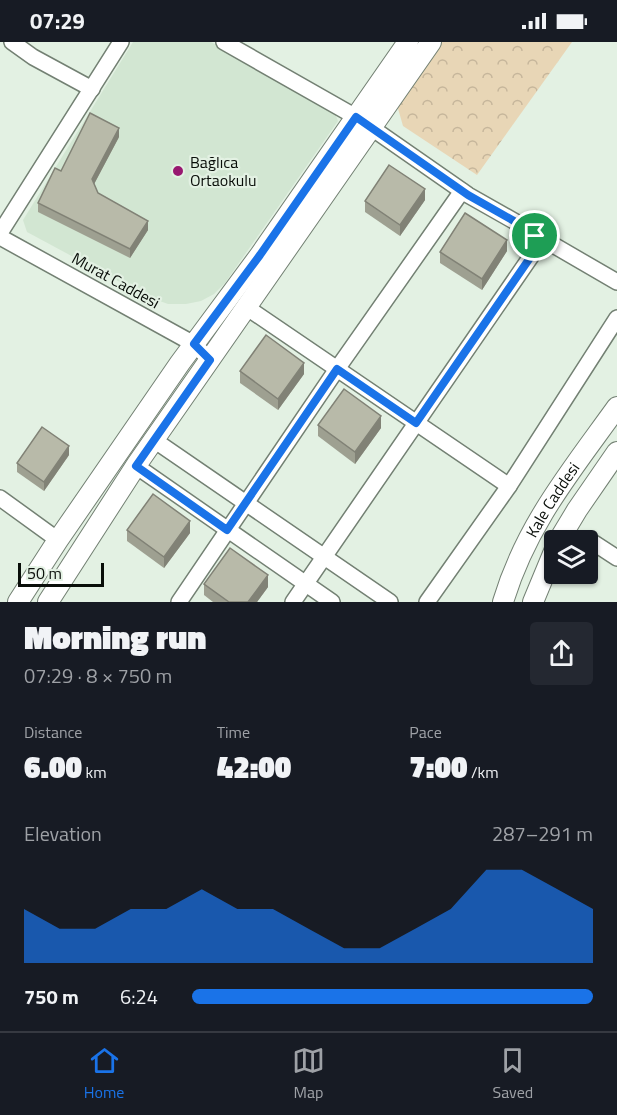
<!DOCTYPE html>
<meta charset="utf-8">
<style>
body{margin:0;font-family:"Titillium Web",sans-serif;background:#242831;color:#f1f3f6;height:100vh;display:flex;flex-direction:column;font-size:22px;white-space:nowrap}
*{box-sizing:border-box;margin:0}
p{font-size:20px;color:#9ea1a6}
.icon{flex:none;width:33px;height:33px;fill:none;stroke:currentColor;stroke-width:2;stroke-linecap:round;stroke-linejoin:round}
.map{position:relative;height:560px;overflow:hidden}
.side{display:flex;flex-direction:column;background:#171b24;flex:1}
.side>*{flex:none}
.fabs{position:absolute;left:544px;top:488px;display:grid;gap:12px}
.fabs a{display:grid;place-items:center;width:54px;height:54px;border-radius:6px;background:#171b24;box-shadow:0 2px 4px #0004;font-size:30px}
.scale{position:absolute;left:18px;bottom:15px;width:86px;box-sizing:border-box;padding-left:6px;border:3px solid #090e09;border-top:0;font-size:16px;line-height:21px;white-space:nowrap;color:#090e09;-webkit-text-stroke:4px #e3f1e3;paint-order:stroke}
.pin{position:absolute;display:grid;place-items:center;width:51px;height:51px;color:#fff;margin:-26px;border:3px solid #fff;border-radius:50%;box-shadow:0 2px 6px #0007}
.round{display:grid;place-items:center;flex:none;width:63px;height:63px;border-radius:6px;background:#242831}
.headline{display:flex;align-items:center;justify-content:space-between;height:102px;padding:0 24px}
h1{font-size:33px;font-weight:800;line-height:45px}
.stats{display:grid;grid-template-columns:repeat(3,1fr);gap:9px;height:102px;padding:6px 24px}
.stats div{display:grid;align-content:center}
.stats b{font-size:30px;font-weight:800}
.stats small{font-size:16px;font-weight:400}
.stats p{font-size:16px}
.chart{height:168px;padding:12px 24px}
.chart p{display:flex;justify-content:space-between}
.chart svg{width:100%;height:108px;margin-top:6px;fill:#1a73e8;opacity:.7}
ul{padding:0 24px;list-style:none;font-size:20px}
li{display:grid;grid-template-columns:96px 72px 1fr;align-items:center;height:45px}
li i{height:15px;border-radius:8px;background:#1a73e8}
.status{display:flex;justify-content:space-between;align-items:center;height:42px;padding:0 30px;background:#171b24;direction:ltr}
.status svg{height:16px;fill:currentColor}
.tabs{display:flex;justify-content:space-around;align-items:center;height:84px;border-top:2px solid #363941;background:#171b24;font-size:16px;color:#9ea1a6}
.tabs a{display:grid;justify-items:center;gap:3px}
.tabs .selected{color:#1a73e8}
.map>svg:first-child{display:block}
</style>
<div class="status"><b>07:29</b><svg viewBox="0 0 49 12"><path d="M0 12V9h3v3zM5 12V6h3v6zM10 12V3h3v9zM15 12V0h3v12zM26 1h20v11H26zM47 4h2v5h-2z"/></svg></div>
<div class="map">
<svg width="617" height="560" viewBox="0 0 617 560">
<defs>
<pattern id="park-crowns" width="20" height="18" patternUnits="userSpaceOnUse" patternTransform="scale(1.5)"><rect width="20" height="18" fill="#e8d6b6"/><path d="M2 6a3 3 0 1 1 6 0M12 15a3 3 0 1 1 6 0" fill="none" stroke="#c6b69b"/></pattern>
</defs>
<rect width="100%" height="100%" fill="#e3f1e3"/>
<polygon fill="#d2e6d2" points="133,0 211,0 334,69 338,79 225,241 214,252 201,259 186,262 168,262 146,254 27,190 23,178"/>
<polygon fill="url(#park-crowns)" points="442,0 572,0 477,133 403,84 397,63"/>
<g fill="none" stroke-linecap="round" stroke-linejoin="round">
<g stroke="#738073" stroke-width="18">
<g id="minor">
<polyline points="12,0 33,15 92,47"/>
<polyline points="224,0 356,75 468,153 521,183 543,197 293,560"/>
<polyline points="0,191 121,0"/>
<polyline points="0,195 194,302 210,318"/>
<polyline points="543,197 617,240"/>
<polyline points="246,265 509,444"/>
<polyline points="154,398 390,560"/>
<polyline points="136,424 332,560"/>
<polyline points="0,456 58,498"/>
<polyline points="594,501 617,516"/>
<polyline points="179,560 337,327 462,149"/>
<polyline points="427,560 509,444 617,276"/>
</g>
</g>
<g stroke="#738073" stroke-width="22">
<g id="major">
<polyline points="559,498 577,468 617,410"/>
<polyline points="18,560 58,498 180,321 260,213 408,0"/>
<polyline points="48,560 137,422 431,0"/>
<path id="s1" d="M503,560C526,483 571,429 617,365"/>
<polyline points="533,560 555,507"/>
</g>
</g>
<use href="#minor" stroke="#fff" stroke-width="15"/>
<use href="#major" stroke="#fff" stroke-width="20"/>
</g>
<g fill="#9ea091">
<polygon points="119,95 94,142 98,151 148,188 130,216 38,170 38,161 61,129"/>
<polygon points="425,158 400,194 365,170 365,159"/>
<polygon points="507,209 482,248 440,221 440,210"/>
<polygon points="240,329 304,332 278,368 240,341"/>
<polygon points="318,383 381,386 355,422 318,394"/>
<polygon points="69,413 44,449 17,430 17,421"/>
<polygon points="127,488 190,491 164,526 127,499"/>
<polygon points="204,542 268,545 257,560 213,560 204,553"/>
</g>
<g fill="#818276">
<polygon points="119,86 119,95 92,146 92,137"/>
<polygon points="425,147 425,158 400,194 400,183"/>
<polygon points="148,179 148,188 130,216 130,207"/>
<polygon points="507,198 507,209 482,248 482,237"/>
<polygon points="304,321 304,332 278,368 278,357"/>
<polygon points="381,374 381,386 355,422 355,410"/>
<polygon points="69,404 69,413 44,449 44,440"/>
<polygon points="190,479 190,491 164,526 164,515"/>
<polygon points="268,533 268,545 257,560 248,560"/>
</g>
<g fill="#b8baa9" stroke="#818276" stroke-width="1.5">
<polygon points="90,71 119,86 92,137 98,151 148,179 130,207 38,161 55,126 61,129"/>
<polygon points="389,123 425,147 400,183 365,159"/>
<polygon points="465,171 507,198 482,237 440,210"/>
<polygon points="266,293 304,321 278,357 240,329"/>
<polygon points="344,347 381,374 355,410 318,383"/>
<polygon points="42,385 69,404 44,440 17,421"/>
<polygon points="153,452 190,479 164,515 127,488"/>
<polygon points="230,506 268,533 248,560 229,560 204,542"/>
</g>
<g fill="none" stroke-linecap="round" stroke-linejoin="round">
<g stroke="#fff" stroke-width="12">
<polygon id="route" points="356,75 468,153 521,183 543,197 416,381 337,327 227,488 136,424 210,318 194,302 260,213"/>
</g>
<use href="#route" stroke="#1a73e8" stroke-width="8"/>
</g>
<circle fill="#981870" stroke="#e3f1e3" stroke-width="2" cx="178" cy="129" r="6"/>
<g text-anchor="middle" dominant-baseline="central" stroke-width="4.5" stroke-linejoin="round" paint-order="stroke">
<g font-size="16" fill="#090e09" stroke="#e3f1e3" text-anchor="start">
<text x="190" y="120">Bağlıca<tspan x="190" dy="18">Ortaokulu</tspan></text>
</g>
<g font-size="16" fill="#090e09" stroke="#e3f1e3">
<text transform="translate(116 238) rotate(29)">Murat Caddesi</text>
<text stroke="none"><textPath href="#s1" startOffset="114">Kale Caddesi</textPath></text>
</g>
</g>
</svg>
<div class="fabs">
<a><svg class="icon" aria-label="layers" viewBox="0 0 24 24"><path d="M12 4l9 5-9 5-9-5zM3 14l9 5 9-5"/></svg></a>
</div>
<div class="scale">50 m</div>
<div class="pin" style="left:535px;top:194px;background:#1e9e55"><svg class="icon" aria-label="arrive" viewBox="0 0 24 24"><path d="M6 21V4h12l-3 4 3 4H6"/></svg></div>
</div>
<section class="side">
<div class="headline"><div><h1>Morning run</h1><p>07:29 · 8 × 750 m</p></div><a class="round"><svg class="icon" aria-label="share" viewBox="0 0 24 24"><path d="M12 15V3M7 8l5-5 5 5M5 13v7h14v-7"/></svg></a></div>
<div class="stats">
<div><p>Distance</p><b>6.00<small> km</small></b></div>
<div><p>Time</p><b>42:00</b></div>
<div><p>Pace</p><b>7:00<small> /km</small></b></div>
</div>
<div class="chart"><p><span>Elevation</span>287–291 m</p>
<svg viewBox="0 0 160 44" preserveAspectRatio="none"><path d="M0 44V22L10 30L20 30L30 22L40 22L50 14L60 22L70 22L80 30L90 38L100 38L110 30L120 22L130 6L140 6L150 14L160 22V44z"/></svg>
</div>
<ul>
<li><b>750 m</b>6:24<i style="width:100%"></i></li>
</ul>
</section>
<nav class="tabs">
<a class="selected"><svg class="icon" aria-label="home" viewBox="0 0 24 24"><path d="M3 11l9-7 9 7M6 9v11h12V9"/></svg>Home</a>
<a><svg class="icon" aria-label="map" viewBox="0 0 24 24"><path d="M3 6l6-2 6 2 6-2v14l-6 2-6-2-6 2zM9 4v14M15 6v14"/></svg>Map</a>
<a><svg class="icon" aria-label="saved" viewBox="0 0 24 24"><path d="M7 4h10v16l-5-4-5 4z"/></svg>Saved</a>
</nav>
